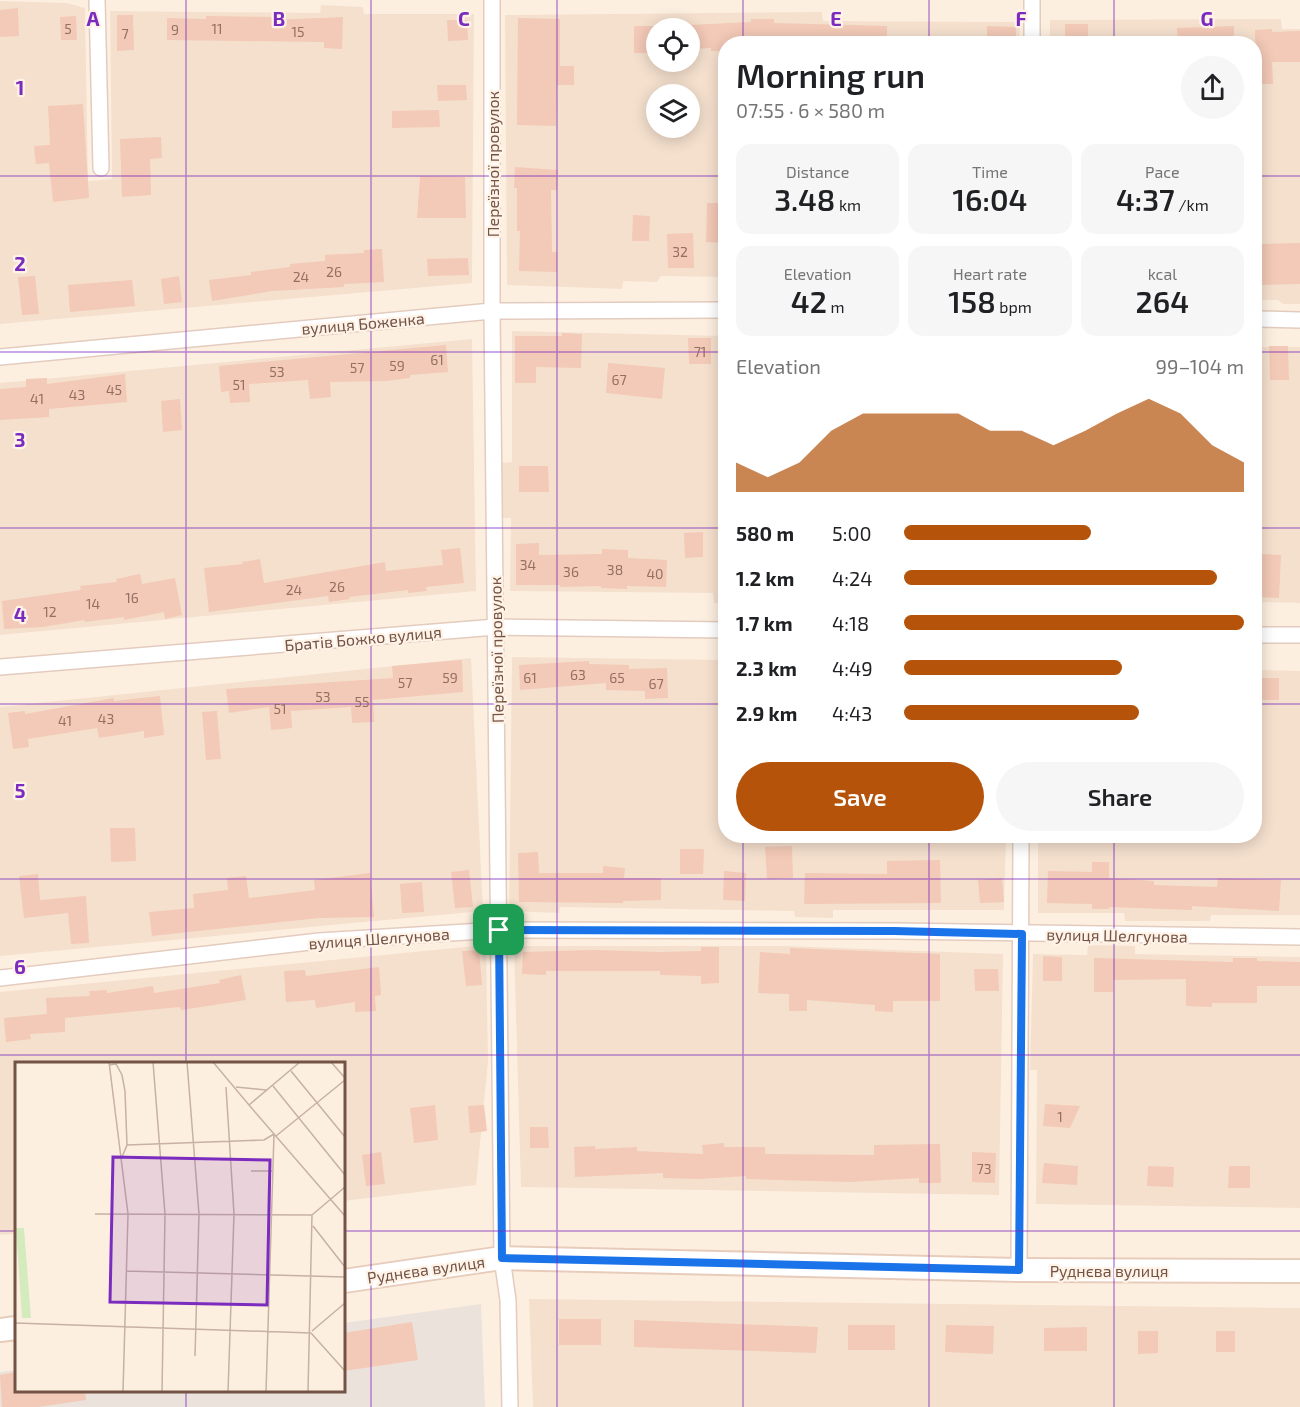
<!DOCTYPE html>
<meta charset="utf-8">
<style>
body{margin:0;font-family:"Exo 2",sans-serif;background:#f6f6f6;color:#202124;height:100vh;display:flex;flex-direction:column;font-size:22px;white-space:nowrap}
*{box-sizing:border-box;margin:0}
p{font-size:20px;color:#757577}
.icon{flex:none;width:33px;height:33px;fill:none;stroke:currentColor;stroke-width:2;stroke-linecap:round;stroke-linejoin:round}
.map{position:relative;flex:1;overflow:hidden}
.sheet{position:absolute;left:718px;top:36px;width:544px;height:807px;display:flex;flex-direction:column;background:#fff;border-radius:24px;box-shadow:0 3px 15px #0003}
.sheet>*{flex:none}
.fabs{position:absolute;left:646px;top:18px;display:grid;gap:12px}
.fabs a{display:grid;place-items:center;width:54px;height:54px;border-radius:50%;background:#fff;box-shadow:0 3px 15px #0003;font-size:30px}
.pin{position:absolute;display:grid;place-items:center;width:51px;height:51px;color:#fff;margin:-26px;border-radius:12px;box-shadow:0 3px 9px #0006}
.round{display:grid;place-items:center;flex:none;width:63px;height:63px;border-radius:32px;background:#f6f6f6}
.summary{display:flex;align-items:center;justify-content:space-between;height:102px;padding:0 18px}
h1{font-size:33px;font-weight:600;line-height:45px}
.stats{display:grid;grid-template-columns:repeat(3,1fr);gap:9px;height:102px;padding:6px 18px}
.stats div{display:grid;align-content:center;border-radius:15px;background:#f6f6f6;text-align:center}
.stats b{font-size:30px;font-weight:600}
.stats small{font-size:16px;font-weight:400}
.stats p{font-size:16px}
.chart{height:168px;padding:12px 18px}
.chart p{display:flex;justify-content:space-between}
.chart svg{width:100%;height:108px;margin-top:6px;fill:#b45309;opacity:.7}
.action{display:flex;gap:12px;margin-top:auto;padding:12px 18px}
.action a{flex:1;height:69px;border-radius:36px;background:#b45309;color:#fff;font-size:24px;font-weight:600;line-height:69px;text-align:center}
.action a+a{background:#f6f6f6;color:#202124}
ul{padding:0 18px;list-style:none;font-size:20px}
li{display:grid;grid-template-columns:96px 72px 1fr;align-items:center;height:45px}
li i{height:15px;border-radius:8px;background:#b45309}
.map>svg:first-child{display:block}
</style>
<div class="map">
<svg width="1300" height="1407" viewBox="0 0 1300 1407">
<rect width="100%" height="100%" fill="#fdefe0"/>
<g fill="#f5e0ce" fill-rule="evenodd">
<polygon points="0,1 67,3 85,8 88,181 112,179 110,11 320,13 321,5 363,7 364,14 474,14 472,283 0,324"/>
<path d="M822,12L823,21L1020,22L1019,43L726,44V277L661,276L657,282L623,281L622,289L507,285L505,15ZM657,28H690V62H657ZM657,94H690V128H657Z"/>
<polygon points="1281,19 1282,29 1300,29 1300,304 1283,304 1278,300 1256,300 1256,44 1050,44 1050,20"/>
<polygon points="512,331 726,336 726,603 714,603 713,593 510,591 511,518 502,518 502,463 512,462"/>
<polygon points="472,339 476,591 0,635 0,383"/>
<polygon points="1256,347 1300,347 1300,603 1256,602"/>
<polygon points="512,657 726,660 726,836 1006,836 1004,910 833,910 833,918 795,917 794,911 560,907 559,913 509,911"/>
<polygon points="471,658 483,911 0,956 0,707"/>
<polygon points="1256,670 1300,671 1300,915 1211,915 1210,921 1125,921 1124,913 1038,913 1038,836 1256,836"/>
<polygon points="486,945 488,1062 476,1185 344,1201 344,1064 16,1064 16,1234 0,1235 0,992"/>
<polygon points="1088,945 1135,946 1135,954 1300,957 1300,1208 1036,1204 1037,1070 1030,1070 1033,954 1087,955"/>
<polygon points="514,946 785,946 1003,954 999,1195 521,1187"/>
<polygon points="529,1299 1300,1308 1300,1407 533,1407"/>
</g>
<polygon fill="#ebe2dc" points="481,1304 485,1407 0,1407 0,1372 16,1370 16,1390 344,1390 344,1323"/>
<g fill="#f3c9b7">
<polygon points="18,8 19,36 0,37 0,10"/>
<polygon points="117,15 133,15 134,50 117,51"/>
<polygon points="76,16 77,40 61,40 60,17"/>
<polygon points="206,16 273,17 273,20 343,17 342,49 324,48 324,42 167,40 167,18 206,19"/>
<polygon points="518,18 560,19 560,66 574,66 574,85 557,85 556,126 517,125"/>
<polygon points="751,19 774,19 774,23 887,26 887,44 726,44 726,51 711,51 711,48 690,49 690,25 751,22"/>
<polygon points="447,20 467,20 468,40 448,41"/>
<rect x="1065" y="24" width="23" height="20"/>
<rect x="634" y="26" width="22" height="27"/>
<polygon points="987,26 1016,27 1016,42 987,41"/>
<polygon points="1234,26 1234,44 1178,44 1177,28"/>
<polygon points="1272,29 1272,32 1300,31 1300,62 1272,62 1273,84 1256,84 1255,30"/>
<polygon points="437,85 466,85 467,100 438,101"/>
<polygon points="83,104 89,198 53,202 49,163 36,164 34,146 50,145 48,106"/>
<polygon points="439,110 440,127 392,128 392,111"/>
<polygon points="161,137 162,158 150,159 151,195 122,197 120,139"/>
<polygon points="515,167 558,170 557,190 551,190 552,252 557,252 557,272 519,271 520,231 517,231 517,188 514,188"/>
<polygon points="420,176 465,177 466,218 417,218"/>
<polygon points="707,203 726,203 726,243 706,242"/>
<polygon points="633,215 650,216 649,241 632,241"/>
<polygon points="693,233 694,268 668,268 667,234"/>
<polygon points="1300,243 1300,284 1256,285 1256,244"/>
<polygon points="382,249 384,282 344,284 344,287 272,291 212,301 209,280 251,275 251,272 290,267 290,264 325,261 325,255 364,253 364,250"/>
<polygon points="468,258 469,275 428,276 427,259"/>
<polygon points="35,276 39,314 22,315 18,277"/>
<polygon points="179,276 182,302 164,304 161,279"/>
<polygon points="132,280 135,306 70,312 68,285"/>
<polygon points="562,333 582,334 581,368 536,367 536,383 515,383 515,336 562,336"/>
<polygon points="688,338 711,338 711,364 689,364"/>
<polygon points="446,345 448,372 410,375 410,378 386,381 330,382 331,397 310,399 308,380 249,384 250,402 230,403 229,391 221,392 219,366"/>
<polygon points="1269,346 1288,346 1289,380 1270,380"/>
<polygon points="608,363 665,368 662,399 606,393"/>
<polygon points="125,374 127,402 49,409 49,417 0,420 0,389 26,387 26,379 47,378 47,384"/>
<polygon points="180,399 182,430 163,432 161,401"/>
<polygon points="519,466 548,466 549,492 519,492"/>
<polygon points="703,532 703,557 685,558 684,533"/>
<polygon points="539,543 539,555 602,554 602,549 628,550 628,558 667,560 666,587 627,586 627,589 601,588 601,586 560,587 560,585 516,585 516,544"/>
<polygon points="460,548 464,583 426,587 427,591 408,593 408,590 349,597 350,599 329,602 328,596 209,612 204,568 243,564 242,562 260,559 264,583 385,562 386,571 443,565 441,550"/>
<polygon points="1262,554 1281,555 1279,598 1260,597"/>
<polygon points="140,574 142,584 175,578 182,615 165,619 164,612 124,620 124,617 85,622 84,620 43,627 4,629 2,601 81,590 80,586 117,582 116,579"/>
<polygon points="462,660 463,692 373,700 374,722 352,723 351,707 291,711 292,728 271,730 269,707 229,713 226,689 393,678 392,666"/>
<polygon points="589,661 589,664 629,665 629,669 667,668 668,698 645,699 645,691 606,690 606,683 520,690 519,665"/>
<rect x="1261" y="678" width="18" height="22"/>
<polygon points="160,696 164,735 144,738 144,731 99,738 97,728 28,739 29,747 13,749 8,713 25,711 25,714 114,698 114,701"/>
<polygon points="217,711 221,759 206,760 202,712"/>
<polygon points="110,828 135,828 136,861 111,862"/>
<polygon points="792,846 793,878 767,879 765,847"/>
<polygon points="680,849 704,849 703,874 680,874"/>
<polygon points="538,852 539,873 603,873 603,866 625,868 624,878 661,878 661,900 623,901 623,903 519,902 518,853"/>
<polygon points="940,860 941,903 804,904 805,873 887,874 887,861"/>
<polygon points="1092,862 1109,862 1109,878 1154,881 1154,885 1217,887 1218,878 1281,880 1279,911 1192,906 1192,910 1109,907 1109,909 1092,909 1092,904 1047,903 1048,871 1092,872"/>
<polygon points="469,870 473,907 455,908 451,872"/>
<polygon points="724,871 746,873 745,901 723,900"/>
<polygon points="370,873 374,917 319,918 152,936 149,912 194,908 193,894 228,890 227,878 246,876 249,898 315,890 314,880"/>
<polygon points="38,874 40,900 86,896 89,943 71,944 68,913 24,918 19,876"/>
<polygon points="1002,878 1004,902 980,903 978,880"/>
<polygon points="422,882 424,912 402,913 400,884"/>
<polygon points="701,947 719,947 719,983 701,984 701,976 660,975 660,971 546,971 546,975 522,974 523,952 593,950 660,952 701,951"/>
<polygon points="790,948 940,954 940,1001 893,1001 893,1012 875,1011 875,1005 807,1000 807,1011 789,1011 789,994 758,993 760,952 790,954"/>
<polygon points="479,950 482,985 466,986 462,951"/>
<polygon points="1043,956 1062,957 1062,981 1043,981"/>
<polygon points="1094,958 1233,962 1233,958 1257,958 1257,961 1300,962 1300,986 1257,986 1257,1003 1212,1003 1212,1007 1186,1006 1186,979 1113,980 1113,992 1094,992"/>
<polygon points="379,967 381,995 375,996 376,1011 355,1012 355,1002 316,1008 315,1000 286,1002 284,971 305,970 306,976"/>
<polygon points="974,969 998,969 999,991 975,991"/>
<polygon points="241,975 246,1000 181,1010 180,1007 65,1018 65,1032 30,1034 31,1039 6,1042 4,1018 47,1014 46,998 90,996 89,991 107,990 107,993 153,986 154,993 220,983 219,980"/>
<polygon points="1045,1104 1080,1106 1070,1128 1043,1126"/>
<polygon points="435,1105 438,1140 414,1143 410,1108"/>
<polygon points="484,1105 487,1131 470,1133 468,1106"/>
<polygon points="530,1127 548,1127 549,1148 530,1148"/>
<polygon points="724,1143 724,1147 765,1147 765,1154 874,1155 874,1145 940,1144 941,1183 919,1183 919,1178 850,1182 746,1179 746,1176 700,1179 663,1178 663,1173 575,1177 574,1147 595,1146 595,1149 637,1147 637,1151 703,1154 702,1145"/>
<polygon points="381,1152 385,1184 366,1186 362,1155"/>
<polygon points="972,1152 996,1153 995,1183 972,1182"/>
<polygon points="1044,1163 1078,1166 1077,1185 1042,1183"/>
<polygon points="1148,1166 1174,1167 1173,1187 1147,1186"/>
<polygon points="1229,1166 1250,1166 1250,1188 1228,1188"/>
<rect x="559" y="1319" width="42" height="26"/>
<polygon points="634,1320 818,1327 816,1353 634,1347"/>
<polygon points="412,1322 418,1360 344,1371 344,1333"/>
<rect x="848" y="1325" width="47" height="25"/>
<polygon points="946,1325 994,1326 993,1354 945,1352"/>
<polygon points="1087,1327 1087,1351 1044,1351 1044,1328"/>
<polygon points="1138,1331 1158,1331 1158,1353 1138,1354"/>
<rect x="1216" y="1331" width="19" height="21"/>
<polygon points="16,1372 16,1390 85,1390 86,1400 38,1407 2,1407 0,1375"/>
</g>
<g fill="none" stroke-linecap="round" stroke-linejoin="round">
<g stroke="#e3ccbf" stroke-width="18">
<g id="street">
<polyline points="97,0 101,168"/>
<polyline points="492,0 492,311 502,1258 508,1300 510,1407"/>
<polyline points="1032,0 1032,44"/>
<polyline points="1256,319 1300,320"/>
<polyline points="0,357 492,311 726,310"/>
<polyline points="1256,635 1300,635"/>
<polyline points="0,667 496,627 726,630"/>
<polyline points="0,978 319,941 499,930 894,931 1300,937"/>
<polyline points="1019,1270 1021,836"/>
</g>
</g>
<g stroke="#e8ccbb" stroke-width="26">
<g id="secondary">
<polyline points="344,1281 502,1258 1019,1270 1300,1271"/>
<polyline points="0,1330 16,1328"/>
</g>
</g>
<use href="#street" stroke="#fff" stroke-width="15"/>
<use href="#secondary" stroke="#fff" stroke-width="22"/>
</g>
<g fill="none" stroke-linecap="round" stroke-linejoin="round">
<g stroke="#fff" stroke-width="12">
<polygon id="route" points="499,930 894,931 1022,934 1019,1270 502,1258"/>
</g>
<use href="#route" stroke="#1a73e8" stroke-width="8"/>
</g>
<path fill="none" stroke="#7b2cbf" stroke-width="1.5" stroke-opacity="0.55" d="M186,0V1064M371,0V1407M557,0V1407M743,0V44M929,0V44M1114,0V44M0,176H726M1256,176H1300M0,352H726M1256,352H1300M0,528H726M1256,528H1300M0,704H726M1256,704H1300M743,836V1407M929,836V1407M1114,836V1407M0,879H1300M0,1055H1300M0,1231H16M344,1231H1300M186,1390V1407"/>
<g text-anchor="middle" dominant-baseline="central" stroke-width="4.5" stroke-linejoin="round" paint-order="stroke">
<g font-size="14" fill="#947063">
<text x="68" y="28">5</text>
<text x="217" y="28">11</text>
<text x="175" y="29">9</text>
<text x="298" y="31">15</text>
<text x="125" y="33">7</text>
<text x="680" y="251">32</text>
<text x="334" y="271">26</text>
<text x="301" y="276">24</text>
<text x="700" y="351">71</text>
<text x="437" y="359">61</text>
<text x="397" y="365">59</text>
<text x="357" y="367">57</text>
<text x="277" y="371">53</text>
<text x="619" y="379">67</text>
<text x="239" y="384">51</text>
<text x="114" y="389">45</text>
<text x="77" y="394">43</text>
<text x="37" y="398">41</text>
<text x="528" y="564">34</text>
<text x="615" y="569">38</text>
<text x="571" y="571">36</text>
<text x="655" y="573">40</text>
<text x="337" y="586">26</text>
<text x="294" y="589">24</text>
<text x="132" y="597">16</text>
<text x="93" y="603">14</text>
<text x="50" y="611">12</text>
<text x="578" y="674">63</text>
<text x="450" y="677">59</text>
<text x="530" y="677">61</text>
<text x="617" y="677">65</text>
<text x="405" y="682">57</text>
<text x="656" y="683">67</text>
<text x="323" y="696">53</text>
<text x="362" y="701">55</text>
<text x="280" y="708">51</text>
<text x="106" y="718">43</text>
<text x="65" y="720">41</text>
<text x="1060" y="1116">1</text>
<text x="984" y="1168">73</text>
</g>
<g font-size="16" fill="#745347" stroke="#fff3e7">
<text transform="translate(492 164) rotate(-90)">Переїзної провулок</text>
<text transform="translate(363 323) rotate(-5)">вулиця Боженка</text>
<text transform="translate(363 638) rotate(-5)">Братів Божко вулиця</text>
<text transform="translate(496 650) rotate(-91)">Переїзної провулок</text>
<text transform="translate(1117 935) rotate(1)">вулиця Шелгунова</text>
<text transform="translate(379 938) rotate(-4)">вулиця Шелгунова</text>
<text transform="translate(426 1269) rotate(-8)">Руднєва вулиця</text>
<text x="1109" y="1270">Руднєва вулиця</text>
</g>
</g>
<g transform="translate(15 1062)">
<rect width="330" height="330" fill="#fdefe0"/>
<path d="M1,166H9L16,256H7Z" fill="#d4ebbe"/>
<path fill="none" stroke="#c6b1a3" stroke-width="1.5" d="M94,0L113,152L108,330M138,0L150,152L147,330M172,0L184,152L180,294M198,0L234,43L285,0M316,0L330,16M94,3L101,2L107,13L110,29L112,83L107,95M276,9L330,75M258,24L330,113M211,25L219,152L213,330M221,25L251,28M234,43L330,154M261,74L330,18M112,83L249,78L259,72M236,109H257M80,152L297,153M297,153L330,125M298,164L330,205M111,209L330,215M0,261L296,271M297,269L330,241M296,271L330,309M251,330L259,72M293,330L297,153"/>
<path fill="#7b2cbf" fill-opacity="0.15" stroke="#7b2cbf" stroke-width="3" d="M98,95L255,98L252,243L95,240Z"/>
<rect width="330" height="330" fill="none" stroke="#745347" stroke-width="3"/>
</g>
<g font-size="20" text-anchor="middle" font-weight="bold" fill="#7b2cbf" stroke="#fff3e7" stroke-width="4.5" stroke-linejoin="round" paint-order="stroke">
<text x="93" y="26">A</text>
<text x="279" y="26">B</text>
<text x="464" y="26">C</text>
<text x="836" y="26">E</text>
<text x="1021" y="26">F</text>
<text x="1207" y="26">G</text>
<text x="20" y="95">1</text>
<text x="20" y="271">2</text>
<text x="20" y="447">3</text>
<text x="20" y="622">4</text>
<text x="20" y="798">5</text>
<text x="20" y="974">6</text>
</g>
</svg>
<div class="fabs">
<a><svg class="icon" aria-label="locate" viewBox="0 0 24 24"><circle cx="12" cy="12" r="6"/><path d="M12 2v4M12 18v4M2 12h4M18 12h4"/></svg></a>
<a><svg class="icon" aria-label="layers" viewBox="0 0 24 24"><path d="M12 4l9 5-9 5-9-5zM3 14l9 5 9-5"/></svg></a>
</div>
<div class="pin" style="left:499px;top:930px;background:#1e9e55"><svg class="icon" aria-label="arrive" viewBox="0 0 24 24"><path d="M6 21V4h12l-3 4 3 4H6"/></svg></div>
<section class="sheet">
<div class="summary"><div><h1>Morning run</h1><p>07:55 · 6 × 580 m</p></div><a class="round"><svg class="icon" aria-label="share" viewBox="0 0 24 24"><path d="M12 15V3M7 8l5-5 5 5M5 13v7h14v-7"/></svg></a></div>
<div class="stats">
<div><p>Distance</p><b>3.48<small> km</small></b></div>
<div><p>Time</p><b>16:04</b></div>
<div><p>Pace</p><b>4:37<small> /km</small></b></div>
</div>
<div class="stats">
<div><p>Elevation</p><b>42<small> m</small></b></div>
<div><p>Heart rate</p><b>158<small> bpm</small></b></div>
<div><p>kcal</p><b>264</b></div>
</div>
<div class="chart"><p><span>Elevation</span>99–104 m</p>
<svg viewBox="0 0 160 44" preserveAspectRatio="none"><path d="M0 44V32L10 38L20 32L30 19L40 12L50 12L60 12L70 12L80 19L90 19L100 25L110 19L120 12L130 6L140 12L150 25L160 32V44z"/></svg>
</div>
<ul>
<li><b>580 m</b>5:00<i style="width:55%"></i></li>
<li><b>1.2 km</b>4:24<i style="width:92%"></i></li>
<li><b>1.7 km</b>4:18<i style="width:100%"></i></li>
<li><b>2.3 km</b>4:49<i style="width:64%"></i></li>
<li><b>2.9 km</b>4:43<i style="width:69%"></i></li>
</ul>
<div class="action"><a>Save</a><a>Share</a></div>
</section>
</div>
